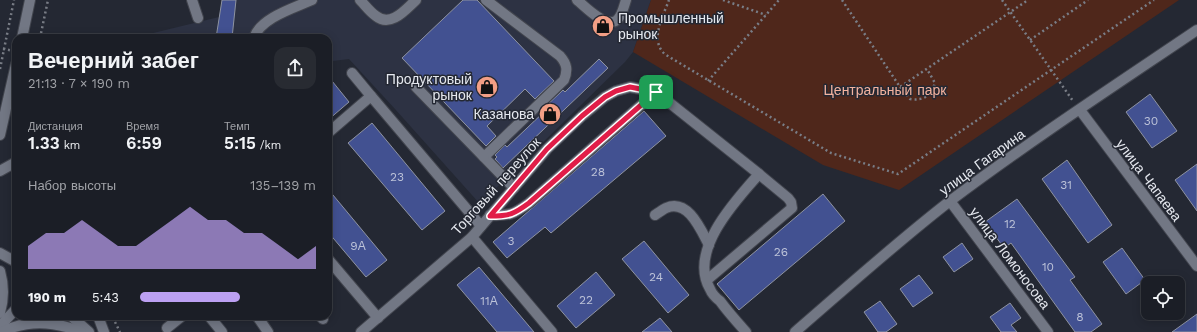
<!DOCTYPE html>
<html lang="ru">
<meta charset="utf-8">
<style>
body{margin:0;font-family:"Work Sans",sans-serif;background:#282b32;color:#f1f3f6;height:100vh;display:flex;flex-direction:column;font-size:15px;white-space:nowrap}
*{box-sizing:border-box;margin:0}
p{font-size:13px;color:#a0a2a7}
.icon{flex:none;width:22px;height:22px;fill:none;stroke:currentColor;stroke-width:2;stroke-linecap:round;stroke-linejoin:round}
.map{position:relative;flex:1;overflow:hidden}
.details{position:absolute;left:12px;top:34px;width:320px;height:286px;display:flex;flex-direction:column;background:#1b1e26;border-radius:12px;box-shadow:0 2px 10px #0003,0 0 0 1px #393c43}
.details>*{flex:none}
.buttons{position:absolute;left:1141px;top:276px;display:grid;gap:8px}
.buttons a{display:grid;place-items:center;width:44px;height:44px;border-radius:8px;background:#1b1e26;box-shadow:0 2px 10px #0003,0 0 0 1px #393c43;font-size:20px}
.pin{position:absolute;display:grid;place-items:center;width:34px;height:34px;color:#fff;margin:-17px;border-radius:8px;box-shadow:0 2px 6px #0006}
.round{display:grid;place-items:center;flex:none;width:42px;height:42px;border-radius:12px;background:#282b32}
.headline{display:flex;align-items:center;justify-content:space-between;height:68px;padding:0 16px}
h1{font-size:22px;font-weight:600;line-height:30px}
.metrics{display:grid;grid-template-columns:repeat(3,1fr);gap:6px;height:68px;padding:4px 16px}
.metrics div{display:grid;align-content:center}
.metrics b{font-size:17px;font-weight:600}
.metrics small{font-size:11px;font-weight:400}
.metrics p{font-size:11px}
.chart{height:112px;padding:8px 16px}
.chart p{display:flex;justify-content:space-between}
.chart svg{width:100%;height:72px;margin-top:4px;fill:#bca0f2;opacity:.7}
ul{padding:0 16px;list-style:none;font-size:13px}
li{display:grid;grid-template-columns:64px 48px 1fr;align-items:center;height:30px}
li i{height:10px;border-radius:5px;background:#bca0f2}
.map>svg:first-child{display:block}
</style>
<div class="map">
<svg width="1197" height="332" viewBox="0 0 1197 332">
<rect width="100%" height="100%" fill="#242833"/>
<polygon fill="#2d3243" points="222,0 651,0 633,52 625,62 480,204 395,109 349,59 333,61 328,65 328,38 145,38 145,35 219,17"/>
<polygon fill="#4f271b" points="651,0 1179,0 899,190 823,165 633,52"/>
<g fill="#425191" stroke="#8e93a1">
<polygon points="222,0 236,0 232,38 216,38"/>
<polygon points="463,0 477,0 554,81 535,99 525,89 487,126 496,136 486,146 402,58"/>
<polygon points="599,59 608,68 503,168 495,159 497,157 495,155 505,145 507,147 546,110 544,108 563,90 565,92"/>
<polygon points="328,76 349,102 328,120"/>
<polygon points="1150,94 1177,131 1152,148 1126,112"/>
<polygon points="644,111 666,136 551,233 545,227 507,258 493,242"/>
<polygon points="372,123 445,211 422,230 348,143"/>
<polygon points="1067,160 1112,225 1088,243 1042,179"/>
<polygon points="1197,164 1197,211 1175,180"/>
<polygon points="328,189 387,260 366,277 328,232"/>
<polygon points="823,194 845,221 739,310 717,284"/>
<polygon points="1017,199 1075,277 1070,280 1102,324 1091,332 1075,332 1011,243 1004,248 985,222"/>
<polygon points="644,241 689,295 668,313 622,259"/>
<polygon points="962,243 973,259 954,272 943,257"/>
<polygon points="1122,248 1145,280 1126,294 1103,262"/>
<polygon points="479,267 534,332 497,332 457,285"/>
<polygon points="596,272 615,295 576,328 557,306"/>
<polygon points="919,275 933,293 913,307 900,289"/>
<polygon points="880,301 897,324 886,332 878,332 864,312"/>
<polygon points="1010,303 1021,318 1011,325 1017,332 1001,332 990,317"/>
<polygon points="1197,314 1197,332 1172,332"/>
<polygon points="660,318 672,332 642,332"/>
</g>
<g fill="none" stroke-linecap="round" stroke-linejoin="round">
<g stroke="#42454e" stroke-width="12">
<g id="minor">
<polyline points="192,0 198,18"/>
<path d="M360,0C365,5 370,12 376,16C391,28 406,9 416,0"/>
<path d="M486,0L560,56C567,64 568,70 564,80L484,157L514,188"/>
<path d="M577,0C586,7 606,29 617,20C622,16 624,6 626,0"/>
<polyline points="22,38 30,0"/>
<path d="M254,38C260,18 294,8 312,0"/>
<polyline points="352,73 371,96"/>
<polyline points="416,87 484,157"/>
<polyline points="1080,110 1197,266"/>
<polyline points="328,133 371,96 481,226"/>
<polyline points="0,135 16,64"/>
<polyline points="0,171 16,162"/>
<polyline points="950,201 1048,332"/>
<path d="M490,215C510,216 514,214 529,203L656,92"/>
<path d="M655,215C658,213 662,210 666,208C688,198 701,230 709,245"/>
<polyline points="472,237 552,332"/>
<polyline points="0,253 16,262"/>
<polyline points="328,259 378,318"/>
<path d="M0,271C4,285 4,299 0,313"/>
<polyline points="707,280 792,208 791,202 788,198 759,174"/>
<polyline points="71,316 89,332"/>
<polyline points="98,316 104,332"/>
<polyline points="209,316 222,332"/>
<polyline points="257,316 268,332"/>
<polyline points="320,316 323,319"/>
<polyline points="0,326 16,309"/>
<polyline points="167,328 182,316"/>
<path d="M2,332C28,319 54,321 81,332"/>
<path d="M361,332L472,237L547,149L582,116L605,97L616,91L630,87L656,92L759,174C735,201 688,251 710,289C712,294 716,298 720,301C728,312 737,322 746,332"/>
<path d="M795,332C846,288 897,242 950,201C1030,141 1114,86 1197,30"/>
</g>
</g>
<g stroke="#797d86" stroke-width="2.5" stroke-dasharray="2 3" stroke-linecap="butt">
<path d="M669,0C664,14 651,37 662,51C664,54 668,56 671,58L831,153L898,174L1154,0"/>
<polyline points="723,0 766,15"/>
<polyline points="842,0 900,87 1028,0"/>
<polyline points="1002,0 1073,101"/>
<polyline points="40,38 48,0"/>
<polyline points="1030,40 1088,0"/>
<polyline points="3,49 15,51"/>
<polyline points="0,69 14,0"/>
<polyline points="708,81 779,0"/>
<path d="M900,87L910,99C923,101 931,96 935,83L927,69"/>
<polyline points="115,322 120,332"/>
</g>
<use href="#minor" stroke="#727784" stroke-width="10"/>
</g>
<g fill="none" stroke-linecap="round" stroke-linejoin="round">
<g stroke="#fff" stroke-width="8">
<path id="route" d="M630,87L656,92L529,203C514,214 510,216 490,216L547,149L582,116L605,97L616,91Z"/>
</g>
<use href="#route" stroke="#e11d48" stroke-width="5"/>
</g>
<defs>
<g id="shop-disc" transform="scale(1.15)"><circle r="9.5" fill="#f39f85" stroke="#242833"/><path d="M-5-2.5h2.3a2.7 3.5 0 0 1 5.4 0H5L5.5 6h-11ZM-1.5-2.5h3a1.5 2.3 0 0 0-3 0Z" fill="#111"/></g>
</defs>
<g fill-rule="evenodd">
<use href="#shop-disc" x="603" y="26"/>
<use href="#shop-disc" x="487" y="87"/>
<use href="#shop-disc" x="550" y="114"/>
</g>
<g text-anchor="middle" dominant-baseline="central" stroke-width="3" stroke-linejoin="round" paint-order="stroke">
<g font-size="12" fill="#bcc2d8">
<text x="1151" y="121">30</text>
<text x="598" y="172">28</text>
<text x="397" y="177">23</text>
<text x="1066" y="185">31</text>
<text x="1010" y="224">12</text>
<text x="511" y="241">3</text>
<text x="358" y="246">9А</text>
<text x="781" y="252">26</text>
<text x="1048" y="267">10</text>
<text x="656" y="277">24</text>
<text x="586" y="300">22</text>
<text x="489" y="301">11А</text>
<text x="1080" y="317">8</text>
</g>
<g font-size="14" fill="#e5e8ef" stroke="#242833" text-anchor="end">
<text x="618" y="18" text-anchor="start">Промышленный<tspan x="618" dy="16">рынок</tspan></text>
<text x="472" y="79">Продуктовый<tspan x="472" dy="16">рынок</tspan></text>
<text x="534" y="114">Казанова</text>
</g>
<g font-size="14" fill="#f3b29e" stroke="#242833">
<text x="885" y="90">Центральный парк</text>
</g>
<g font-size="14" fill="#e5e8ef" stroke="#242833">
<text transform="translate(982 162) rotate(-36)">улица Гагарина</text>
<text transform="translate(1149 180) rotate(53)">улица Чапаева</text>
<text transform="translate(496 186) rotate(-48)">Торговый переулок</text>
<text transform="translate(1010 258) rotate(53)">улица Ломоносова</text>
</g>
</g>
</svg>
<div class="buttons">
<a><svg class="icon" aria-label="locate" viewBox="0 0 24 24"><circle cx="12" cy="12" r="6"/><path d="M12 2v4M12 18v4M2 12h4M18 12h4"/></svg></a>
</div>
<div class="pin" style="left:656px;top:92px;background:#1e9e55"><svg class="icon" aria-label="arrive" viewBox="0 0 24 24"><path d="M6 21V4h12l-3 4 3 4H6"/></svg></div>
<section class="details">
<div class="headline"><div><h1>Вечерний забег</h1><p>21:13 · 7 × 190 m</p></div><a class="round"><svg class="icon" aria-label="share" viewBox="0 0 24 24"><path d="M12 15V3M7 8l5-5 5 5M5 13v7h14v-7"/></svg></a></div>
<div class="metrics">
<div><p>Дистанция</p><b>1.33<small> km</small></b></div>
<div><p>Время</p><b>6:59</b></div>
<div><p>Темп</p><b>5:15<small> /km</small></b></div>
</div>
<div class="chart"><p><span>Набор высоты</span>135–139 m</p>
<svg viewBox="0 0 160 44" preserveAspectRatio="none"><path d="M0 44V30L10 22L20 22L30 14L40 22L50 30L60 30L70 22L80 14L90 6L100 14L110 14L120 22L130 22L140 30L150 38L160 30V44z"/></svg>
</div>
<ul>
<li><b>190 m</b>5:43<i style="width:57%"></i></li>
</ul>
</section>
</div>
